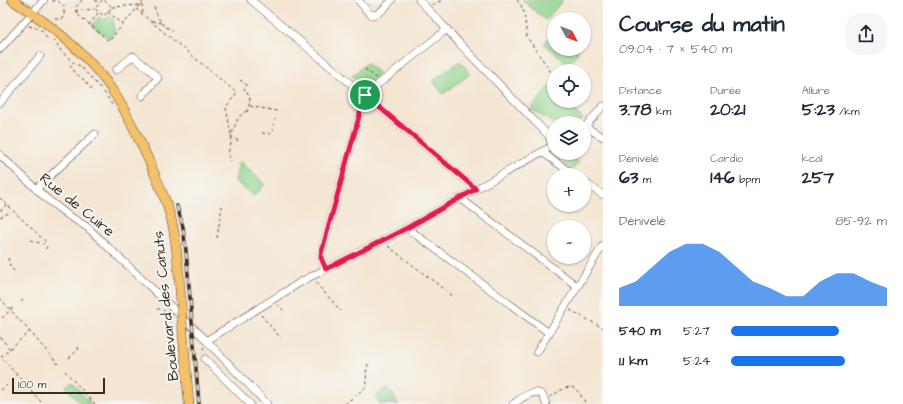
<!DOCTYPE html>
<html lang="fr">
<meta charset="utf-8">
<style>
body{margin:0;font-family:"Architects Daughter",sans-serif;background:#f6f6f7;color:#1f2937;height:100vh;display:flex;flex-direction:column;font-size:15px;white-space:nowrap}
*{box-sizing:border-box;margin:0}
p{font-size:13px;color:#747a83}
.icon{flex:none;width:22px;height:22px;fill:none;stroke:currentColor;stroke-width:2;stroke-linecap:round;stroke-linejoin:round}
.map{position:relative;flex:1;overflow:hidden}
.details{display:flex;flex-direction:column;background:#fff;width:300px}
.details>*{flex:none}
.needle{width:26px;rotate:131deg}
.fabs{position:absolute;left:547px;top:12px;display:grid;gap:8px}
.fabs a{display:grid;place-items:center;width:44px;height:44px;border-radius:50%;background:#fff;box-shadow:0 1px 3px #0004;font-size:20px}
.scale{position:absolute;left:12px;bottom:10px;width:93px;box-sizing:border-box;padding-left:4px;border:2px solid #3b2a1e;border-top:0;font-size:11px;line-height:14px;white-space:nowrap;color:#3b2a1e;-webkit-text-stroke:3px #f6f6f2;paint-order:stroke}
.pin{position:absolute;display:grid;place-items:center;width:34px;height:34px;color:#fff;margin:-17px;border:2px solid #fff;border-radius:50%;box-shadow:0 1px 4px #0007}
.round{display:grid;place-items:center;flex:none;width:42px;height:42px;border-radius:16px;background:#f6f6f7}
.summary{display:flex;align-items:center;justify-content:space-between;height:68px;padding:0 16px}
h1{font-size:22px;font-weight:800;line-height:30px}
.metrics{display:grid;grid-template-columns:repeat(3,1fr);gap:6px;height:68px;padding:4px 16px}
.metrics div{display:grid;align-content:center}
.metrics b{font-size:17px;font-weight:800}
.metrics small{font-size:11px;font-weight:400}
.metrics p{font-size:11px}
.chart{height:112px;padding:8px 16px}
.chart p{display:flex;justify-content:space-between}
.chart svg{width:100%;height:72px;margin-top:4px;fill:#1a73e8;opacity:.7}
ul{padding:0 16px;list-style:none;font-size:13px}
li{display:grid;grid-template-columns:64px 48px 1fr;align-items:center;height:30px}
li i{height:10px;border-radius:5px;background:#1a73e8}
main{display:flex;flex:1;min-height:0}
.map>svg:first-child{display:block}
</style>
<main>
<div class="map">
<svg width="603" height="404" viewBox="0 0 603 404">
<rect width="100%" height="100%" fill="#f6f6f2"/>
<filter id="ink" filterUnits="userSpaceOnUse"><feTurbulence type="fractalNoise" baseFrequency=".025" numOctaves="2"/><feDisplacementMap in="SourceGraphic" scale="8" xChannelSelector="R" yChannelSelector="G"/><feConvolveMatrix kernelMatrix="1 2 1 2 8 2 1 2 1" color-interpolation-filters="sRGB"/></filter>
<filter id="wash" filterUnits="userSpaceOnUse"><feTurbulence type="fractalNoise" baseFrequency=".012" numOctaves="4" result="noise"/><feDisplacementMap in="SourceGraphic" scale="16" xChannelSelector="R" yChannelSelector="G"/><feGaussianBlur stdDeviation="0.9" result="paint"/><feColorMatrix in="noise" values="0 0 0 0 0 0 0 0 0 0 0 0 0 0 0 0 0 1.4 0 .05"/><feComposite in="paint" operator="in"/></filter>
<g filter="url(#wash)">
<rect width="100%" height="100%" fill="#f4e6d2"/>
<g fill="#91d68e" stroke="#668056">
<polygon points="522,0 563,0 546,20"/>
<path d="M109,16L114,20C112,24 113,27 115,31L109,38L92,25L99,17L104,21Z"/>
<polygon points="554,32 554,49 575,49 579,52 568,64 544,44"/>
<polygon points="460,61 470,74 443,94 433,81"/>
<path d="M367,63L379,74C365,85 366,88 352,76Z"/>
<polygon points="554,81 554,101 574,101 570,107 583,119 577,123 554,123 531,109"/>
<polygon points="554,152 554,153 568,153 579,162 572,170 553,157"/>
<polygon points="239,161 265,184 254,196 235,181"/>
<polygon points="72,382 91,404 81,404 66,387"/>
<polygon points="389,388 398,404 380,404 376,396"/>
</g>
</g>
<g filter="url(#ink)">
<g fill="none" stroke-linecap="round" stroke-linejoin="round">
<g stroke="#574639" stroke-width="8">
<g id="minor">
<polyline points="251,0 476,189"/>
<path d="M358,0C362,4 365,9 369,13C376,20 387,5 392,0"/>
<polyline points="419,0 443,25 460,44 548,135 553,146"/>
<polyline points="0,49 44,0"/>
<polyline points="116,70 133,56 150,70 158,78 142,96"/>
<polyline points="0,103 40,56"/>
<polyline points="585,127 603,137"/>
<polyline points="584,128 603,106"/>
<polyline points="542,152 574,175"/>
<polyline points="0,155 47,199 69,216 87,227 202,336 267,404"/>
<polyline points="584,182 603,195"/>
<polyline points="36,189 95,134"/>
<polyline points="460,198 577,286"/>
<polyline points="407,228 549,333"/>
<polyline points="326,269 321,258 321,254 365,95 447,29"/>
<polyline points="206,341 304,280 407,228 554,145"/>
<polyline points="537,352 603,245"/>
<polyline points="205,359 250,404"/>
<path d="M513,404C519,400 535,387 542,395C544,397 545,401 546,404"/>
</g>
</g>
<g stroke="#574639" stroke-width="10">
<g id="major">
<path d="M12,0C52,25 91,56 116,96C129,117 139,139 149,161C159,184 170,208 174,232C178,255 179,279 181,302"/>
<polyline points="183,334 189,404"/>
</g>
</g>
<g stroke="#574639" stroke-width="1" stroke-dasharray="3 3" stroke-linecap="butt">
<polyline points="82,0 76,7 77,14 109,41 144,0"/>
<polyline points="95,0 99,3"/>
<polyline points="102,0 95,9 104,16 112,7 104,0"/>
<polyline points="517,0 521,5 524,13 527,37 551,72"/>
<polyline points="52,1 58,1 64,6 64,12"/>
<polyline points="142,4 143,15"/>
<polyline points="433,5 437,2 441,1"/>
<polyline points="112,7 140,5"/>
<path d="M154,7C158,18 161,27 173,30"/>
<polyline points="136,9 237,93 226,107 232,141 228,153 231,161"/>
<polyline points="75,11 94,9"/>
<polyline points="108,12 123,24"/>
<polyline points="55,19 62,19 64,15 64,12"/>
<polyline points="152,21 161,23"/>
<polyline points="89,25 98,13"/>
<polyline points="29,26 37,28 45,32"/>
<polyline points="45,36 49,41"/>
<polyline points="53,39 56,42 61,51 74,63 80,66 102,90"/>
<polyline points="70,65 74,71 79,76 83,79 94,92"/>
<polyline points="365,69 376,78"/>
<path d="M240,80L247,85L244,89C256,102 246,104 247,115"/>
<polyline points="104,92 113,106"/>
<polyline points="250,106 277,111"/>
<polyline points="262,133 272,134 273,131 275,119"/>
<polyline points="238,141 231,136 238,118 246,111"/>
<polyline points="0,198 47,243"/>
<polyline points="0,211 8,203"/>
<polyline points="0,217 11,212"/>
<polyline points="217,238 222,206"/>
<polyline points="31,240 36,242 44,244"/>
<polyline points="388,246 454,297"/>
<polyline points="46,249 47,247 46,246"/>
<polyline points="8,258 10,266 14,271"/>
<polyline points="316,283 341,311"/>
<polyline points="0,298 22,323"/>
<polyline points="21,302 25,298"/>
<polyline points="277,304 284,311"/>
<polyline points="157,309 162,309 167,314 168,318 175,330"/>
<polyline points="570,310 603,328"/>
<polyline points="167,314 172,319"/>
<polyline points="261,315 271,327 281,338"/>
<polyline points="2,318 15,306"/>
<polyline points="25,326 58,364"/>
<polyline points="30,331 1,357 43,404"/>
<polyline points="0,337 10,349"/>
<polyline points="204,347 203,348 206,352"/>
<polyline points="69,358 78,350 79,345"/>
<polyline points="65,371 95,404"/>
<polyline points="12,380 17,375"/>
<polyline points="1,390 7,385"/>
<path d="M550,397C571,384 573,381 586,404"/>
<polyline points="345,404 367,386 366,373 368,364"/>
</g>
<use href="#minor" stroke="#fff" stroke-width="7"/>
<use href="#major" stroke="#f4c16b" stroke-width="9"/>
<g stroke="#3b2a1e" stroke-width="3.5">
<polyline id="rail" points="177,206 183,227 186,251 199,404"/>
</g>
<use href="#rail" stroke="#f6f6f2" stroke-width="2" stroke-dasharray="6" stroke-linecap="butt"/>
<g stroke="#574639" stroke-width="10" stroke-linecap="butt">
<polyline id="major-bridge" points="181,302 183,334"/>
</g>
<use href="#major-bridge" stroke="#f4c16b" stroke-width="9"/>
</g>
</g>
<g fill="none" stroke-linecap="round" stroke-linejoin="round" filter="url(#ink)">
<g stroke="#fff" stroke-width="8">
<polygon id="route" points="365,95 476,189 407,228 326,269 321,258 321,254"/>
</g>
<use href="#route" stroke="#e11d48" stroke-width="5"/>
</g>
<g text-anchor="middle" dominant-baseline="central" stroke-width="4" stroke-linejoin="round" paint-order="stroke">
<g font-size="15" fill="#3b2a1e" stroke="#f6f6f2">
<text transform="translate(77 205) rotate(39)">Rue de Cuire</text>
<text transform="translate(166 306) rotate(-96)">Boulevard des Canuts</text>
</g>
</g>
</svg>
<div class="fabs">
<a><svg class="needle" viewBox="-14 -14 28 28"><path d="M0-13l5 13h-10z" fill="#e53935"/><path d="M0 13l5-13h-10z" fill="#747a83"/></svg></a>
<a><svg class="icon" aria-label="locate" viewBox="0 0 24 24"><circle cx="12" cy="12" r="6"/><path d="M12 2v4M12 18v4M2 12h4M18 12h4"/></svg></a>
<a><svg class="icon" aria-label="layers" viewBox="0 0 24 24"><path d="M12 4l9 5-9 5-9-5zM3 14l9 5 9-5"/></svg></a>
<a>+</a>
<a>−</a>
</div>
<div class="scale">100 m</div>
<div class="pin" style="left:365px;top:95px;background:#1e9e55"><svg class="icon" aria-label="arrive" viewBox="0 0 24 24"><path d="M6 21V4h12l-3 4 3 4H6"/></svg></div>
</div>
<section class="details">
<div class="summary"><div><h1>Course du matin</h1><p>09:04 · 7 × 540 m</p></div><a class="round"><svg class="icon" aria-label="share" viewBox="0 0 24 24"><path d="M12 15V3M7 8l5-5 5 5M5 13v7h14v-7"/></svg></a></div>
<div class="metrics">
<div><p>Distance</p><b>3.78<small> km</small></b></div>
<div><p>Durée</p><b>20:21</b></div>
<div><p>Allure</p><b>5:23<small> /km</small></b></div>
</div>
<div class="metrics">
<div><p>Dénivelé</p><b>63<small> m</small></b></div>
<div><p>Cardio</p><b>146<small> bpm</small></b></div>
<div><p>kcal</p><b>257</b></div>
</div>
<div class="chart"><p><span>Dénivelé</span>85–92 m</p>
<svg viewBox="0 0 160 44" preserveAspectRatio="none"><path d="M0 44V33L10 29L20 20L30 11L40 6L50 6L60 11L70 20L80 29L90 33L100 38L110 38L120 29L130 24L140 24L150 29L160 33V44z"/></svg>
</div>
<ul>
<li><b>540 m</b>5:27<i style="width:69%"></i></li>
<li><b>1.1 km</b>5:24<i style="width:73%"></i></li>
</ul>
</section>
</main>
